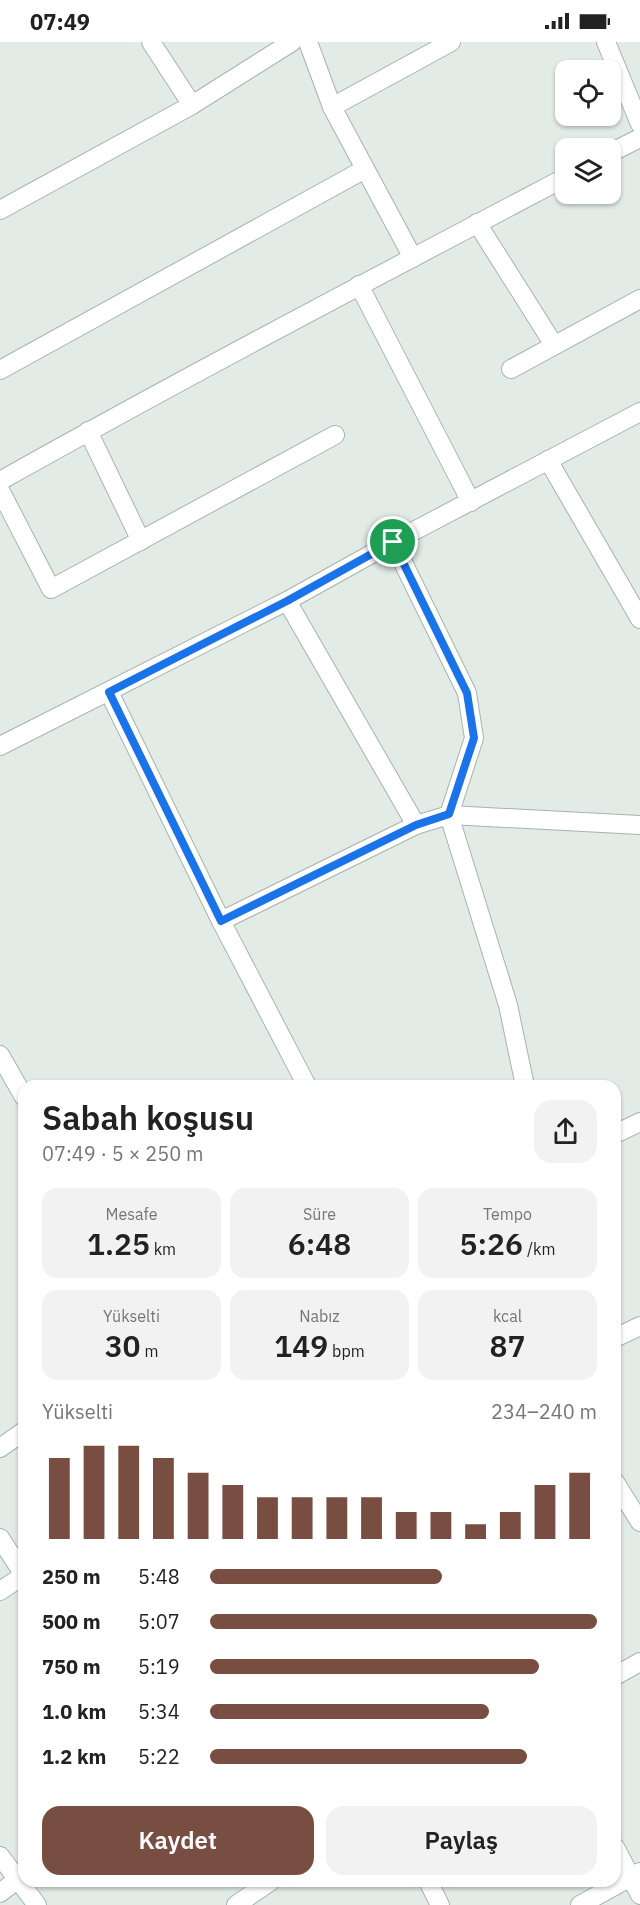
<!DOCTYPE html>
<html lang="tr">
<meta charset="utf-8">
<style>
body{margin:0;font-family:"IBM Plex Sans",sans-serif;background:#f2f2f2;color:#222;height:100vh;display:flex;flex-direction:column;font-size:22px;white-space:nowrap}
*{box-sizing:border-box;margin:0}
p{font-size:20px;color:#767676}
.icon{flex:none;width:33px;height:33px;fill:none;stroke:currentColor;stroke-width:2;stroke-linecap:round;stroke-linejoin:round}
.map{position:relative;flex:1;overflow:hidden}
.panel{position:absolute;left:18px;top:1038px;width:603px;height:807px;display:flex;flex-direction:column;background:#fff;border-radius:18px;box-shadow:0 2px 4px #0004}
.panel>*{flex:none}
.fabs{position:absolute;left:555px;top:18px;display:grid;gap:12px}
.fabs a{display:grid;place-items:center;width:66px;height:66px;border-radius:12px;background:#fff;box-shadow:0 2px 4px #0004;font-size:30px}
.pin{position:absolute;display:grid;place-items:center;width:51px;height:51px;color:#fff;margin:-26px;border:3px solid #fff;border-radius:50%;box-shadow:0 2px 6px #0007}
.round{display:grid;place-items:center;flex:none;width:63px;height:63px;border-radius:18px;background:#f2f2f2}
.head{display:flex;align-items:center;justify-content:space-between;height:102px;padding:0 24px}
h1{font-size:33px;font-weight:600;line-height:45px}
.stats{display:grid;grid-template-columns:repeat(3,1fr);gap:9px;height:102px;padding:6px 24px}
.stats div{display:grid;align-content:center;border-radius:15px;background:#f2f2f2;text-align:center}
.stats b{font-size:30px;font-weight:600}
.stats small{font-size:16px;font-weight:400}
.stats p{font-size:16px}
.chart{height:168px;padding:12px 24px}
.chart p{display:flex;justify-content:space-between}
.chart svg{width:100%;height:108px;margin-top:6px;stroke:#784d42;stroke-width:6}
.cta{display:flex;gap:12px;margin-top:auto;padding:12px 24px}
.cta a{flex:1;height:69px;border-radius:18px;background:#784d42;color:#fff;font-size:24px;font-weight:600;line-height:69px;text-align:center}
.cta a+a{background:#f2f2f2;color:#222}
ul{padding:0 24px;list-style:none;font-size:20px}
li{display:grid;grid-template-columns:96px 72px 1fr;align-items:center;height:45px}
li i{height:15px;border-radius:8px;background:#784d42}
.status{display:flex;justify-content:space-between;align-items:center;height:42px;padding:0 30px;background:#fff;direction:ltr}
.status svg{height:16px;fill:currentColor}
.map>svg:first-child{display:block}
</style>
<div class="status"><b>07:49</b><svg viewBox="0 0 49 12"><path d="M0 12V9h3v3zM5 12V6h3v6zM10 12V3h3v9zM15 12V0h3v12zM26 1h20v11H26zM47 4h2v5h-2z"/></svg></div>
<div class="map">
<svg width="640" height="1863" viewBox="0 0 640 1863">
<rect width="100%" height="100%" fill="#e3ebe7"/>
<g fill="none" stroke-linecap="round" stroke-linejoin="round">
<g stroke="#a6b3ae" stroke-width="20">
<g id="street">
<polyline points="151,0 192,63"/>
<polyline points="308,0 332,65 413,216"/>
<polyline points="606,0 640,82"/>
<polyline points="332,65 451,0"/>
<polyline points="610,111 640,96"/>
<polyline points="0,168 192,63 292,0"/>
<polyline points="477,181 554,303"/>
<polyline points="359,243 471,460"/>
<polyline points="511,327 640,257"/>
<polyline points="0,328 365,127"/>
<polyline points="88,389 141,499"/>
<polyline points="548,418 640,577"/>
<path d="M0,439C187,334 376,235 566,135"/>
<polyline points="0,448 51,547 335,393"/>
<polyline points="393,500 467,651 474,696 449,773 508,963 525,1044"/>
<polyline points="287,559 416,783"/>
<polyline points="109,650 221,879 307,1044"/>
<polyline points="0,704 287,559 393,500 640,370"/>
<polyline points="221,879 416,783 449,773 640,783"/>
<polyline points="0,1013 24,1055"/>
<polyline points="615,1092 640,1080"/>
<polyline points="615,1296 640,1284"/>
<polyline points="0,1406 24,1389"/>
<polyline points="615,1440 640,1480"/>
<polyline points="0,1496 24,1533"/>
<polyline points="0,1549 24,1533"/>
<polyline points="615,1634 640,1620"/>
<polyline points="615,1805 640,1853"/>
<polyline points="0,1814 37,1863"/>
<polyline points="428,1839 440,1863"/>
<polyline points="0,1851 18,1837"/>
<polyline points="236,1863 271,1839"/>
<polyline points="580,1863 640,1830"/>
</g>
</g>
<use href="#street" stroke="#fff" stroke-width="18"/>
</g>
<g fill="none" stroke-linecap="round" stroke-linejoin="round">
<g stroke="#fff" stroke-width="12">
<polygon id="route" points="393,500 467,651 474,696 449,772 416,783 221,879 109,650 287,559"/>
</g>
<use href="#route" stroke="#1a73e8" stroke-width="8"/>
</g>
</svg>
<div class="fabs">
<a><svg class="icon" aria-label="locate" viewBox="0 0 24 24"><circle cx="12" cy="12" r="6"/><path d="M12 2v4M12 18v4M2 12h4M18 12h4"/></svg></a>
<a><svg class="icon" aria-label="layers" viewBox="0 0 24 24"><path d="M12 4l9 5-9 5-9-5zM3 14l9 5 9-5"/></svg></a>
</div>
<div class="pin" style="left:393px;top:500px;background:#1e9e55"><svg class="icon" aria-label="arrive" viewBox="0 0 24 24"><path d="M6 21V4h12l-3 4 3 4H6"/></svg></div>
<section class="panel">
<div class="head"><div><h1>Sabah koşusu</h1><p>07:49 · 5 × 250 m</p></div><a class="round"><svg class="icon" aria-label="share" viewBox="0 0 24 24"><path d="M12 15V3M7 8l5-5 5 5M5 13v7h14v-7"/></svg></a></div>
<div class="stats">
<div><p>Mesafe</p><b>1.25<small> km</small></b></div>
<div><p>Süre</p><b>6:48</b></div>
<div><p>Tempo</p><b>5:26<small> /km</small></b></div>
</div>
<div class="stats">
<div><p>Yükselti</p><b>30<small> m</small></b></div>
<div><p>Nabız</p><b>149<small> bpm</small></b></div>
<div><p>kcal</p><b>87</b></div>
</div>
<div class="chart"><p><span>Yükselti</span>234–240 m</p>
<svg viewBox="0 0 160 44" preserveAspectRatio="none"><path d="M5 44V11M15 44V6M25 44V6M35 44V11M45 44V17M55 44V22M65 44V27M75 44V27M85 44V27M95 44V27M105 44V33M115 44V33M125 44V38M135 44V33M145 44V22M155 44V17"/></svg>
</div>
<ul>
<li><b>250 m</b>5:48<i style="width:60%"></i></li>
<li><b>500 m</b>5:07<i style="width:100%"></i></li>
<li><b>750 m</b>5:19<i style="width:85%"></i></li>
<li><b>1.0 km</b>5:34<i style="width:72%"></i></li>
<li><b>1.2 km</b>5:22<i style="width:82%"></i></li>
</ul>
<div class="cta"><a>Kaydet</a><a>Paylaş</a></div>
</section>
</div>
